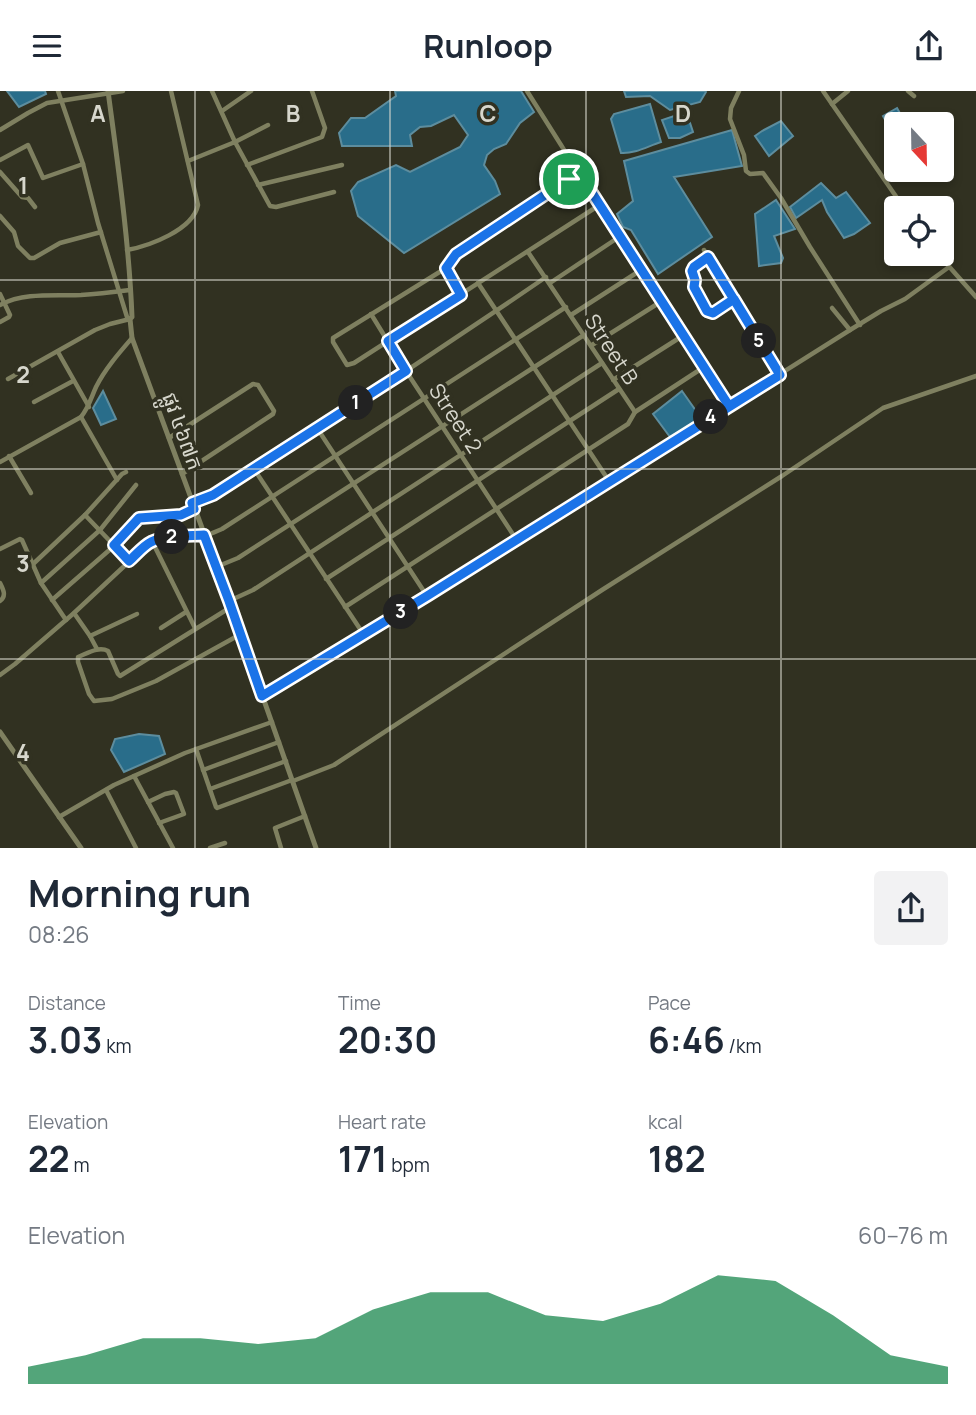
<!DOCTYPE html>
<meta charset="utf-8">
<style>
body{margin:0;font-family:Manrope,"Noto Sans Khmer",sans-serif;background:#f2f2f3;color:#1f2937;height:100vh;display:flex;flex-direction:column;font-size:26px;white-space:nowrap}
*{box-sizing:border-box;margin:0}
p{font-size:23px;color:#747a83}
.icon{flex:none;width:38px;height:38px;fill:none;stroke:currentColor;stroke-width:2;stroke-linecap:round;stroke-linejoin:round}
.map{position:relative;height:757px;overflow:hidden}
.drawer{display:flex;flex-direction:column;background:#fff;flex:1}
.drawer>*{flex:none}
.needle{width:46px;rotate:158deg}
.buttons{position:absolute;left:884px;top:21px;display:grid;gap:14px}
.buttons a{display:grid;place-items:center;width:70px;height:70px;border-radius:7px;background:#fff;box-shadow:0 4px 10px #0003;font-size:35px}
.pin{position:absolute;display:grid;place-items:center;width:60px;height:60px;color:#fff;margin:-30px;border:4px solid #fff;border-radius:50%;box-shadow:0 2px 7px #0007}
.km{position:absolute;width:35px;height:35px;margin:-18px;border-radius:50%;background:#222;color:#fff;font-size:19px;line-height:35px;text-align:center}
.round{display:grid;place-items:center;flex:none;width:74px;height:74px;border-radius:7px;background:#f2f2f3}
.headline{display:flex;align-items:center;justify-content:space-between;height:119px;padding:0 28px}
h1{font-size:38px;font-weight:700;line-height:52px}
.figures{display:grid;grid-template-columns:repeat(3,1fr);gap:10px;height:119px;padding:7px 28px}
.figures div{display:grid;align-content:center}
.figures b{font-size:35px;font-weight:700}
.figures small{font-size:19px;font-weight:400}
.figures p{font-size:19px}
.chart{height:196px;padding:14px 28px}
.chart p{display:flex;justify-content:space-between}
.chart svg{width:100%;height:126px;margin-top:7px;fill:#0b8043;opacity:.7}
header{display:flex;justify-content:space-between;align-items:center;height:91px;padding:0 28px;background:#fff;font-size:32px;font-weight:700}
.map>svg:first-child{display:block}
</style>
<header><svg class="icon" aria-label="menu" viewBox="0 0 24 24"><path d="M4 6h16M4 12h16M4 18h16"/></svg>Runloop<svg class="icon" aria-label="share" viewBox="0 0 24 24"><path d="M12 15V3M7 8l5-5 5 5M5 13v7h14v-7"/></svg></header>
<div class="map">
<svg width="976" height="757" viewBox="0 0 976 757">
<rect width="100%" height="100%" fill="#313121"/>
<g fill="#296d8a" stroke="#5d8d9e" stroke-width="2">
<polygon points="7,0 45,0 46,3 19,16"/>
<polygon points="395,0 521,0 534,21 520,32 506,53 494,58 487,64 484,74 495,90 500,103 404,162 358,125 351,100 358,91 396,74 410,81 460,56 468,44 454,24 431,35 420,36 410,44 412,55 342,55 339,42 351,27 365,27 396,5"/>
<polygon points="624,0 705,0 706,1 700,11 670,19 650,5 626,6"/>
<path d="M650,13L661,51C648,55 635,63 621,62L611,28L614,23Z"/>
<polygon points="897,17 906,33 896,33 896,48 883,25"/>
<polygon points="677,24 688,26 693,41 680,47 669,47 662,29"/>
<polygon points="781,30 793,45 769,65 755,45 762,40"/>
<polygon points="732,39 742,75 674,86 712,146 658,183 631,139 623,136 617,123 633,110 624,70"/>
<polygon points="821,92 836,107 846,101 870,132 854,143 844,147 827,121 822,109 796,127 790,116"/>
<polygon points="776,109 795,138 774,145 783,167 781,172 759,175 755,123"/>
<polygon points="103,300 116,328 101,334 93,317"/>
<polygon points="682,300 701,327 670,346 653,323"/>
<polygon points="139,643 159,645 165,663 124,681 111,659 115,648"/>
</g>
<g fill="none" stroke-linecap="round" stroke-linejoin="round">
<g stroke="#7f8060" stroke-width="4.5">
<polyline points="212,0 235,51 268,34"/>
<polyline points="527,0 578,81"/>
<polyline points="739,0 731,17 730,28 744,64 746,80 750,83 763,82 781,107 810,156 860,234"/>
<polyline points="823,0 904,117"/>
<polyline points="908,0 914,5"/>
<polyline points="832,13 848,0"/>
<polyline points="222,20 251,0"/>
<polyline points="0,39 28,22 47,12 123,0"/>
<polyline points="0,69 28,54 43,87 83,73"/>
<polyline points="188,70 235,51 270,115 276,116 334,101"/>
<polyline points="247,74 322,46 325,37 312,0"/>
<polyline points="0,81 22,106 28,107 35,116"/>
<polyline points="258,94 342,74"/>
<polyline points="598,115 354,272 347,274 333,251 333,247 446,177 456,163 578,81 729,315"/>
<polyline points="0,125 14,141 18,155 30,167 34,167 60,152 101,141"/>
<path d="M127,159C149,155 193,139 198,114L171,0"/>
<polyline points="704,159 780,284"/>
<polyline points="528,161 635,321"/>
<polyline points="938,163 976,206"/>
<polyline points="708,166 694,176 692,180 695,189 694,196 707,220 709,222 713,222 734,209"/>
<polyline points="446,177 461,204"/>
<polyline points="478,192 609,390"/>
<polyline points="550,192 619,146"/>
<polyline points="0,203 10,224 9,226 0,231"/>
<path d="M0,214C24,201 55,205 81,204C97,203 114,201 130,199"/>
<polyline points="832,217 850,239"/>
<polyline points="371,223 406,280 516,448"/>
<polyline points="571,224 641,179"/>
<polyline points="592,254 662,210"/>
<polyline points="58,261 89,316"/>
<polyline points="8,288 95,239 110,233 130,228 127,226 98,132 83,73 58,0"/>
<polyline points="613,289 684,244"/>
<polyline points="34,311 73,290"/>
<polyline points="81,326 117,389"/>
<polyline points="317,337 427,505"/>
<polyline points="169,347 253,293 258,294 274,320 273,323 182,383"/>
<polyline points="9,365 31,402"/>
<path d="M0,371L81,326C89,316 91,307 96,296C105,278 119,262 132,247"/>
<polyline points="254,378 364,544"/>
<path d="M192,412C236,395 276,364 315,339C393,289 470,238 546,186"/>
<polyline points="85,424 129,470"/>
<polyline points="152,450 195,537"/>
<polyline points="0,458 20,448 22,449 41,492 66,529"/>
<polyline points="32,474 85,424 122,383 126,381"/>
<polyline points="216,476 238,467 584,244"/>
<polyline points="326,488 619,298"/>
<path d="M0,492C3,498 7,505 0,510"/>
<polyline points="41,492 100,439 136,394"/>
<polyline points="52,509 114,455 139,427 181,424 194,418"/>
<polyline points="229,510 253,499 602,272"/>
<path d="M231,516L120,585L118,583L108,560C99,555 88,562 78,566V571L89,603L94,610L112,608L156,590L241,543"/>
<polyline points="345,516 628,333 635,321 704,276"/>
<polyline points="74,522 90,545 137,523"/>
<polyline points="161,537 186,521"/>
<polyline points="90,545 97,558"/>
<path d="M0,584L15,573L74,522L149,452C167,443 187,449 206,444C211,443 217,440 222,438L566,216"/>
<polyline points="262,605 427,505 850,239 881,220 905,208 949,176"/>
<polyline points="196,658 216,716 217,717 292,689"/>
<polyline points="203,679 279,651"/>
<polyline points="134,685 173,757"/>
<polyline points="293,690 334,674 602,499 782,385 883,317 976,285"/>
<polyline points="210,698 286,670"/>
<polyline points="106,699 136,757"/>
<polyline points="148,711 165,703 174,701 176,702 184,723 159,732"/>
<polyline points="59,726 114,694 185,662 272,631"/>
<polyline points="210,757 225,752"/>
<polyline points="281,757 275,737 305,725"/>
</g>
<g stroke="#7f8060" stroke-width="5">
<path d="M108,0C118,75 129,150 132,226L130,228L132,247L229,510L316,757"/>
<polyline points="0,641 81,757"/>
</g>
</g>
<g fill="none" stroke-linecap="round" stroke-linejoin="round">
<g stroke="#fff" stroke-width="14">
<path id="route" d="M569,88L456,163L446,177L461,204L388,250L406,280L213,404L192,412L194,418L181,424L139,427L114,454L129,470C136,464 143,455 151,451C164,444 190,445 204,444L229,510L262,605L427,505L780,284C756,245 732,205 708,166L694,176L692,180L695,189L694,196L707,220L713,222L734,208L780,284L729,315L578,80L569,88"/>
</g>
<use href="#route" stroke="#1a73e8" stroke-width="9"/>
</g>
<path fill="none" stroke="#d7d7cd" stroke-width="2" stroke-opacity="0.55" d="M195,0V757M390,0V757M586,0V757M781,0V757M0,189H976M0,378H976M0,568H976"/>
<g text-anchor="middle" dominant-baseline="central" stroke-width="7" stroke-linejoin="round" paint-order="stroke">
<g font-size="21" fill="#d7d7cd" stroke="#313121">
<text transform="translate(612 258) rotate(57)">Street B</text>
<text transform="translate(456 327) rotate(57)">Street 2</text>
<text transform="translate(183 340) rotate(70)">ផ្លូវ ៤៦៧ក</text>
</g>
</g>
<g font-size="23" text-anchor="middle" font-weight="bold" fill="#d7d7cd" stroke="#313121" stroke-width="7" stroke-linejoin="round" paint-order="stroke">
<text x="98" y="31">A</text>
<text x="293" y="31">B</text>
<text x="488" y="31">C</text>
<text x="683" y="31">D</text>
<text x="23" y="103">1</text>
<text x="23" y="292">2</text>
<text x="23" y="481">3</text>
<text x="23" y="670">4</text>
</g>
</svg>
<div class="buttons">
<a><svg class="needle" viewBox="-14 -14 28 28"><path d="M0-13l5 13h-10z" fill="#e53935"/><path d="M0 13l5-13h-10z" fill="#747a83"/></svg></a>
<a><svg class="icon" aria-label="locate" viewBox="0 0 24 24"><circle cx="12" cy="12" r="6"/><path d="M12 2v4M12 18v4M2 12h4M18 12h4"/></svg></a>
</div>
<div class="pin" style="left:569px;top:88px;background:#1e9e55"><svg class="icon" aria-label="arrive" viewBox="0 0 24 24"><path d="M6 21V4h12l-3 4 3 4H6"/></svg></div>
<b class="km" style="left:356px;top:312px">1</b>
<b class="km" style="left:172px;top:446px">2</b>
<b class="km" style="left:401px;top:521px">3</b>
<b class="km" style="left:711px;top:326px">4</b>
<b class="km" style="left:759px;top:250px">5</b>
</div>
<section class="drawer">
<div class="headline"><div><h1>Morning run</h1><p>08:26</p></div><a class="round"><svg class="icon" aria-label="share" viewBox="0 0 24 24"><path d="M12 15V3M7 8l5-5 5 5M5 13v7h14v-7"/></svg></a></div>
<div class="figures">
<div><p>Distance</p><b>3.03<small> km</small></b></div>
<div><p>Time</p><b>20:30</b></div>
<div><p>Pace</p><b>6:46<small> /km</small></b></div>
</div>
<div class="figures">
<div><p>Elevation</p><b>22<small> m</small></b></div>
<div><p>Heart rate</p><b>171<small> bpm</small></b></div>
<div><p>kcal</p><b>182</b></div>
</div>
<div class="chart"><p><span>Elevation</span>60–76 m</p>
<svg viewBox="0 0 160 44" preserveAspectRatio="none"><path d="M0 44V38L10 34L20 28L30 28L40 30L50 28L60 18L70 12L80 12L90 20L100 22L110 16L120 6L130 8L140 20L150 34L160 38V44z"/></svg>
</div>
</section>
